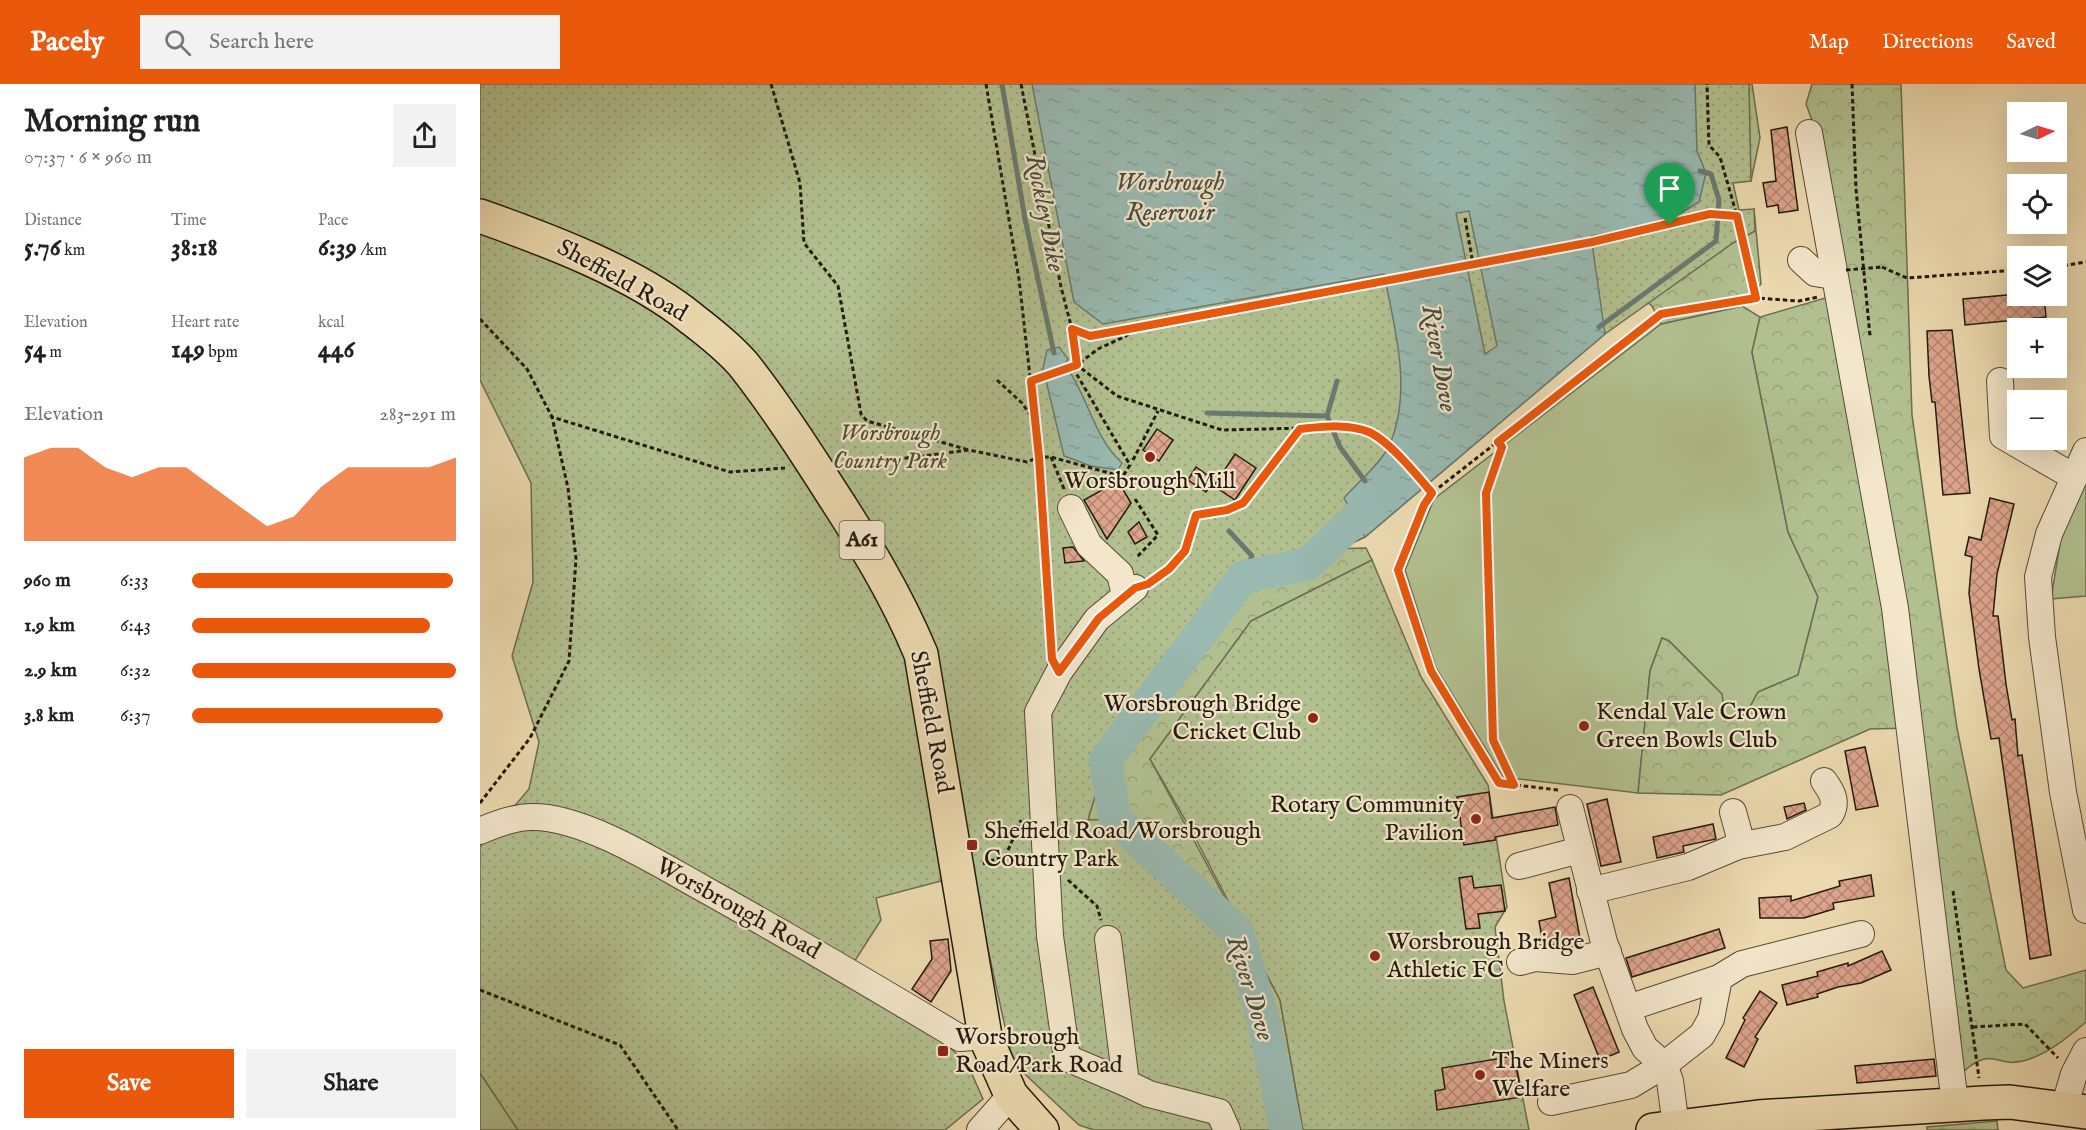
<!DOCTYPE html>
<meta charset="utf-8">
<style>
body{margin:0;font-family:"IM FELL English",serif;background:#f2f2f2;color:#222;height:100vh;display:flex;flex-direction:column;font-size:22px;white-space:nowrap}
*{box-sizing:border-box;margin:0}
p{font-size:20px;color:#767676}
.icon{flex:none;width:33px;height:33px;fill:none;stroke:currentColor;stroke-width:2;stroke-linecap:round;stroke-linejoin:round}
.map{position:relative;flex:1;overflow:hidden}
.side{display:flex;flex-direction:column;background:#fff;width:480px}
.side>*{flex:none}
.needle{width:39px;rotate:85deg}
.buttons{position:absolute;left:1527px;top:18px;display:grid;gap:12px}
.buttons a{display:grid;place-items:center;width:60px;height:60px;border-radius:0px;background:#fff;box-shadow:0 6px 24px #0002;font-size:30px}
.pin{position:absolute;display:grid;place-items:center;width:51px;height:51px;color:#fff;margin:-62px -26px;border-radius:50% 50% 50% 0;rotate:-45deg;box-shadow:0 0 6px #0007}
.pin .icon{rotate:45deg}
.round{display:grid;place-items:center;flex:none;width:63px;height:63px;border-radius:0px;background:#f2f2f2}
.summary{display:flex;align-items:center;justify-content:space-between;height:102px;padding:0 24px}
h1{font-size:33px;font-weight:700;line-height:45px}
.figures{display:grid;grid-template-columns:repeat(3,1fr);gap:9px;height:102px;padding:6px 24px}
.figures div{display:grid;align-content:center}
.figures b{font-size:26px;font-weight:700}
.figures small{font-size:16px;font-weight:400}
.figures p{font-size:16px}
.chart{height:168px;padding:12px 24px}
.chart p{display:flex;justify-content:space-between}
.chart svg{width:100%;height:108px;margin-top:6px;fill:#ea580c;opacity:.7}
.primary-button{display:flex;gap:12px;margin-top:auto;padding:12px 24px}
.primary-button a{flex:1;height:69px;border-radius:0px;background:#ea580c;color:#fff;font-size:24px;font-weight:700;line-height:69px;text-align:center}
.primary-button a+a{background:#f2f2f2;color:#222}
ul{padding:0 24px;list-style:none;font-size:20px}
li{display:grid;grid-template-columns:96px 72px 1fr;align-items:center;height:45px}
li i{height:15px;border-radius:8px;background:#ea580c}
header{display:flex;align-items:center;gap:36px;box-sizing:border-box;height:84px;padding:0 30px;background:#ea580c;color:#fff}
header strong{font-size:28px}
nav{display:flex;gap:33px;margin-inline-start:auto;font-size:21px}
.search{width:420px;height:54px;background:#f2f2f2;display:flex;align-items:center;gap:15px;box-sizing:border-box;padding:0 21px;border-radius:0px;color:#767676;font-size:22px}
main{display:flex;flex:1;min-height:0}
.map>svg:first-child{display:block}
</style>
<header>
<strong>Pacely</strong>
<div class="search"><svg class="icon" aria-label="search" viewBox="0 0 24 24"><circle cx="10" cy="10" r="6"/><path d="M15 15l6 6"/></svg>Search here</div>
<nav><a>Map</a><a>Directions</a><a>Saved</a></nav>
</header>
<main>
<section class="side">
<div class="summary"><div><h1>Morning run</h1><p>07:37 · 6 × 960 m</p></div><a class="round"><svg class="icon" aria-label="share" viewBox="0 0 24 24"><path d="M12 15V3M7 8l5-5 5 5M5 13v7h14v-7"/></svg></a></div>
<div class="figures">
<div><p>Distance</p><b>5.76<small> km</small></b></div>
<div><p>Time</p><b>38:18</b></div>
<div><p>Pace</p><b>6:39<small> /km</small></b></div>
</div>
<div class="figures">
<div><p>Elevation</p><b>54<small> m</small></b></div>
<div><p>Heart rate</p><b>149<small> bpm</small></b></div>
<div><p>kcal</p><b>446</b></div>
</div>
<div class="chart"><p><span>Elevation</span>283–291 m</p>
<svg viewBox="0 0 160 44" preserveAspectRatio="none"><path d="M0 44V10L10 6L20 6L30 14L40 18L50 14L60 14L70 22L80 30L90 38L100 34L110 22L120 14L130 14L140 14L150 14L160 10V44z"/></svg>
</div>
<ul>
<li><b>960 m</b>6:33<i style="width:99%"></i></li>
<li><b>1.9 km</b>6:43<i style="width:90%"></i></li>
<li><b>2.9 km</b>6:32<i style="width:100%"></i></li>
<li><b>3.8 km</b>6:37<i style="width:95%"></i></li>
</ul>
<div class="primary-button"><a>Save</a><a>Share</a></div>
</section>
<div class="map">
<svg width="1606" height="1046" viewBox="0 0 1606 1046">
<defs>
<pattern id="forest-crowns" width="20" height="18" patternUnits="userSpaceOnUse" patternTransform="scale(1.5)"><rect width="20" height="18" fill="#b2c090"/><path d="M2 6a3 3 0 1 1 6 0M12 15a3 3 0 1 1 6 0" fill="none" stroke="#99a47b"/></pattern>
<pattern id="park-dots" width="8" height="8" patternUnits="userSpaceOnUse" patternTransform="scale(1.5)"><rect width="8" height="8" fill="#b2c090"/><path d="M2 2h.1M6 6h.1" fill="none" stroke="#99a47b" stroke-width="1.8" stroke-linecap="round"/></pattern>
<pattern id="water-ripples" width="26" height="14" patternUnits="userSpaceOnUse" patternTransform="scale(1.5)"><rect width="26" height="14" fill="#99b9b1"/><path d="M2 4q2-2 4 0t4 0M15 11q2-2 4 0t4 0" fill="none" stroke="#849e97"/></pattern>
<pattern id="building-cross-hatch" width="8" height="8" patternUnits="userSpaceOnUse" patternTransform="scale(1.5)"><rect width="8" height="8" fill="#dda38b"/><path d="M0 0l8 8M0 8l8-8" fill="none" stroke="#b38470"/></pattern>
</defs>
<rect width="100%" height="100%" fill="#ecd9af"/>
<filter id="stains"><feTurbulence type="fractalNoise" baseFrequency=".00333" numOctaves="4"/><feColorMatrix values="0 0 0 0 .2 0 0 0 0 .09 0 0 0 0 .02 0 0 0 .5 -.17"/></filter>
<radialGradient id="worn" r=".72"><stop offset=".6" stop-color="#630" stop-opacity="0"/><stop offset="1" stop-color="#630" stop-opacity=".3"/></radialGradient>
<g fill="#b2c090" stroke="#6b6d50" stroke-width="1.5">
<polygon points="1262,222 1280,233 1272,268 1308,448 1338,513 1318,591 1278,608 1266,630 1245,637 1242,610 1189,557 1182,554 1170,587 1158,709 1023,693 956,584 925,486 954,415 1181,240"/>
<polygon points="1606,392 1606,512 1571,515 1583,441"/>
<polygon points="0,989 38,1046 0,1046"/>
</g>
<g fill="url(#forest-crowns)" stroke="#6b6d50" stroke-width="1.5">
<polygon points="1232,0 1272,0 1280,54 1271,97 1253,98"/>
<path d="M1332,0H1421L1432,331L1477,644L1526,886L1543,904L1606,886V938C1587,954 1567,971 1543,977C1516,984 1513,961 1483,988L1430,644L1390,645L1241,711L1158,709L1170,587L1182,554L1189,557L1242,610L1245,637L1266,630L1278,608L1318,591L1338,513L1308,448L1272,268L1280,233L1349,213L1339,56L1326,20Z"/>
<polygon points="1274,125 1281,200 1262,222 1181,240 1172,222 1144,199 1257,140"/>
<polygon points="886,464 892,476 771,537 670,675 800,916 823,1046 769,1046 732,1008 514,559 749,477 843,465"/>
<polygon points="1517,1037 1518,1046 1447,1046 1447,1043"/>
</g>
<g fill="url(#park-dots)" stroke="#6b6d50" stroke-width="1.5">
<polygon points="0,0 1269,0 1271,97 1253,99 1259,126 1274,125 1275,147 1253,159 1125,250 885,453 828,480 763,493 625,678 608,736 635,735 757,847 784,938 806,1046 614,1046 599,1041 533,979 496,811 461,797 396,814 401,836 374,878 487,979 503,1015 465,1046 38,1046 0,989 0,763 49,705 59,658 32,572 53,498 51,399 0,296"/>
<polygon points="892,476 941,593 1008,701 1027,823 1015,843 1024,917 1049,1046 823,1046 800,916 710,744 670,675 771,537"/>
</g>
<g fill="url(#water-ripples)" stroke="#6a7970" stroke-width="1.5" fill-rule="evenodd">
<path d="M552,0H1215L1217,67L1226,89L1219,118L1184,139L1111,152L1125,250L885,453L864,414C876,400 902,378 909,362C933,308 915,245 904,190L623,240L594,218ZM989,127L1017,262L1005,270L976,129Z"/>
<path d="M579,263L588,275L585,281C608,311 613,353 642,379L638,386L611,382L584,372L563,284L567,266Z"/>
</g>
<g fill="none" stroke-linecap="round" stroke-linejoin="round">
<g stroke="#6a7970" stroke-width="5">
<polyline points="522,0 545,135 574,269"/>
<polyline points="1119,243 1236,157 1239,116 1231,90 1220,87"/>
<polyline points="727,329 847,332 860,363 885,397"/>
<polyline points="847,332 857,297"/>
<polyline points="749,447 772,472 763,493"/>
</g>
<polyline stroke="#99b9b1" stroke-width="33" points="806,1046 784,938 757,847 635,735 625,677 763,493 828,480 907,405"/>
</g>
<g fill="url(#building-cross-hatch)" stroke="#241a0f" stroke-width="1.5">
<polygon points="1307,43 1318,126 1299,129 1298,121 1287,123 1283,99 1296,97 1291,46"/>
<polygon points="1538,210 1564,212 1566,233 1485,241 1483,215"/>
<polygon points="1472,246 1490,409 1463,411 1455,318 1452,318 1449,292 1447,247"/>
<polygon points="677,345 693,356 679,377 663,366"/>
<polygon points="755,370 776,384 755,416 734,402"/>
<polygon points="716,383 734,396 726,408 708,396"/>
<polygon points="638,397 651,419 627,455 604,416"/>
<polygon points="1510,414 1534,420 1517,490 1513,532 1518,532 1526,600 1532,636 1535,635 1538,672 1542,671 1571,871 1550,875 1519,654 1511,655 1499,585 1489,509 1492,473 1485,471 1489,453 1501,456"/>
<polygon points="659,438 667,453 655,460 648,448"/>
<polygon points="593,463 604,477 585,479 583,464"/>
<polygon points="1385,663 1398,722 1376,726 1365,667"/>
<polygon points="1009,708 1012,734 1075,723 1078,741 1015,753 1015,756 984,761 977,713"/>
<polygon points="1127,715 1141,778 1121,782 1107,720"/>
<polygon points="1324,719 1326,726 1307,735 1304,723"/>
<polygon points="1233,740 1236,755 1203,762 1204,768 1177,774 1173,753"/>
<polygon points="1391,791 1394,812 1353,819 1354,825 1324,834 1280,834 1279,814 1311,812 1311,817 1360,802 1359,797"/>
<polygon points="992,792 994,804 1021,801 1025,827 998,830 1000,844 986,845 979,794"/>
<polygon points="1089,794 1101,860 1092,862 1063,860 1059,837 1076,833 1069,799"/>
<polygon points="1239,845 1245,864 1152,893 1146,874"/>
<polygon points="468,855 471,887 451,918 432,905 452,875 450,857"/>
<polygon points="1402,867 1411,886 1381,899 1358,903 1337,910 1338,913 1307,921 1302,901 1338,892 1337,888 1368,879 1368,882"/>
<polygon points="1113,903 1139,968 1120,976 1094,911"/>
<polygon points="1280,907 1297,919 1275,953 1278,955 1264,983 1246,974 1265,936 1263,934"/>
<polygon points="1034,972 1042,1013 957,1026 955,1007 965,1005 962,984"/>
<polygon points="1454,975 1456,992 1377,999 1375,982"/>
</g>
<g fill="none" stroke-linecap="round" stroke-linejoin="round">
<g stroke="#564a37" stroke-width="28">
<g id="minor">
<polyline points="1329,49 1415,524 1475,1020"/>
<polyline points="1321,176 1335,189 1353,192"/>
<polyline points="1520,297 1523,352 1594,393"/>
<polyline points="1606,367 1569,450 1558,493 1562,553 1583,708 1606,826"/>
<polyline points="591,424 609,461 640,490 645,511"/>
<polyline points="1090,724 1124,858 1155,945 1165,964 1184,981 1190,997 1196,1043"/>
<path d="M0,747C16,740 35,733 52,733C103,732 179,780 224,805C310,853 395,903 480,954L505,952"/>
<path d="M1258,762L1305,753L1350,731C1358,718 1352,708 1344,697"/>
<polyline points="1039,782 1100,766"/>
<polyline points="1110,807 1208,783 1258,762 1259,750 1253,728"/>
<polyline points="628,855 646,999 669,1010 739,1028 747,1046"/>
<polyline points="1040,878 1055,874 1093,877 1128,868"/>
<polyline points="1148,924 1239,894"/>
<polyline points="646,999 587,974 570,852 558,628 579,588 617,535 655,504"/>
<polyline points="1071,1018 1151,1001 1184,981 1222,951 1231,935 1239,894 1262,880 1381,850"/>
<polyline points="1584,1024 1594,990 1606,967"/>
<polyline points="500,1046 531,1011"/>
</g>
</g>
<g stroke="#241a0f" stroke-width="36">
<g id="highway">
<path d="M0,132C68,156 156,189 212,235C229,248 249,264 263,280C294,319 322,362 348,403C385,460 415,508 441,570L505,952L531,1011L562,1046"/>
<polyline points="1173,1046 1278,1033 1503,1019 1530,1018 1606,1028"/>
</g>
</g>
<g stroke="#241a0f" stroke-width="3" stroke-dasharray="4.5 3" stroke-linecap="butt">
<polyline points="291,0 320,99 324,159 358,202 381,330 387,337 489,366"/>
<polyline points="506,0 539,195 559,373 571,561"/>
<polyline points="541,0 581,203 595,257 597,281 637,312 742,346 869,343 888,347 900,354 952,409"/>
<polyline points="1372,0 1376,105 1390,252"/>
<polyline points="1257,132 1276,214"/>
<polyline points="985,134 993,180"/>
<polyline points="1402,183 1427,194 1538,186"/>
<polyline points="1576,183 1606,178"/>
<polyline points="0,235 47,285 72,333 250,388 305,384"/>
<polyline points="592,245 610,252 654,244"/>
<polyline points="593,284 650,381 643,392 636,393"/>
<polyline points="517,296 542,319 553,335"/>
<polyline points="551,297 593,284 618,265 646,252 654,244 1112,158 1230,130 1257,132 1240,73 1229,61 1227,0"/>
<polyline points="1018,358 1022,363 1006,409 1013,656 1034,701"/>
<polyline points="571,373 584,405"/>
<polyline points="653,376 678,327"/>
<polyline points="365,382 489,366 547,378 559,373 571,373 633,390 640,400"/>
<polyline points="655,415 678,451 656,474"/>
<path d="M673,496C700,478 708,463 716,431L747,426L763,419L820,345"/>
<polyline points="1078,706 1019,699 951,587 918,486 944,421 952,409 1181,230 1276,214 1319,217 1338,213"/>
<polyline points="0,719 50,654 89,577 96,475 88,404 72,333"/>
<polyline points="503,780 526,771 541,736"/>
<polyline points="588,796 617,822 621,836"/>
<polyline points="1473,807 1499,994"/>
<polyline points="0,906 140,961 198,1046"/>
<polyline points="1493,943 1545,940 1578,974"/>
</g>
<use href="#minor" stroke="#f3e6cb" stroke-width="26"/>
<use href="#highway" stroke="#ecd9af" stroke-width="33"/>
<polyline stroke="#241a0f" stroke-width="3" stroke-dasharray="4.5 3" stroke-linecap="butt" points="1366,186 1402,183"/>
</g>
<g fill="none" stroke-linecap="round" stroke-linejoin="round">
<g stroke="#fff" stroke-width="12">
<path id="route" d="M1230,130L1257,132L1276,214L1181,230L1018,358L1022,363L1006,409L1013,656L1034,701L1019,699L951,587L918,486L944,421L952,409C937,391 909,357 889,348C868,339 841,343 820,345L763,419L747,426L716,431L705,467L689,485L668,500L655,504L619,534L579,588L572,575L559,373L551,297L597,281L592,245L610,252L654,244L1112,158Z"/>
</g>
<use href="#route" stroke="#ea580c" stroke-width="8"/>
</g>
<g fill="#8f2418" stroke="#f3e6cb" stroke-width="2">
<circle cx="670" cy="373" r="6"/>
<circle cx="833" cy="634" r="6"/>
<circle cx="1104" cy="642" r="6"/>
<circle cx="996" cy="735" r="6"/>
<rect x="486" y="755" width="12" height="12" rx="3"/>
<circle cx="895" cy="872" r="6"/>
<rect x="457" y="961" width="12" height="12" rx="3"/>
<circle cx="1000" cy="991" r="6"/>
</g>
<g text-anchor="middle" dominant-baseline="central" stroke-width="4.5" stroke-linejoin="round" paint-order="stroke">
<rect fill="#f3e6cb" stroke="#625747" stroke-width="1.5" x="359.5" y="437" width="45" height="38" rx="4.5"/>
<g font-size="22" font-weight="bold" fill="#241a0f">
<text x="382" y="456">A61</text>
</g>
<g font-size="24" fill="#241a0f" stroke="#f3e6cb">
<text transform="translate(142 197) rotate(29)">Sheffield Road</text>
<text transform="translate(451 638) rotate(79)">Sheffield Road</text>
<text transform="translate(258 825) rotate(29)">Worsbrough Road</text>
</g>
<g font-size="24" font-style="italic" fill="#4f4c36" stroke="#f3e6cb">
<text x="410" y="349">Worsbrough<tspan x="410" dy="28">Country Park</tspan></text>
</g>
<g font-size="24" fill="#241a0f" stroke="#f3e6cb" text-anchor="start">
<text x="670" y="397" text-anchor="middle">Worsbrough Mill</text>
<text x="821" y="620" text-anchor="end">Worsbrough Bridge<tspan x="821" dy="28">Cricket Club</tspan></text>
<text x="1116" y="628">Kendal Vale Crown<tspan x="1116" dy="28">Green Bowls Club</tspan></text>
<text x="984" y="721" text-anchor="end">Rotary Community<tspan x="984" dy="28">Pavilion</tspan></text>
<text x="504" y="747">Sheffield Road/Worsbrough<tspan x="504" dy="28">Country Park</tspan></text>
<text x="907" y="858">Worsbrough Bridge<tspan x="907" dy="28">Athletic FC</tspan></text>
<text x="475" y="953">Worsbrough<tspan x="475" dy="28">Road/Park Road</tspan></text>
<text x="1012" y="977">The Miners<tspan x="1012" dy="28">Welfare</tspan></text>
</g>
<g font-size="26" font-style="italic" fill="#474a40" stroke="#f3e6cb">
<text x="690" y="98">Worsbrough<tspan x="690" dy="30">Reservoir</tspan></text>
<text transform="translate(565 129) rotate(79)">Rockley Dike</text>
<text transform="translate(959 274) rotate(80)">River Dove</text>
<text transform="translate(770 904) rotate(73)">River Dove</text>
</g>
</g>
<rect width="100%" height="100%" filter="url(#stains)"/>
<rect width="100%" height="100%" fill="url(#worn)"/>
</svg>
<div class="buttons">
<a><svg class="needle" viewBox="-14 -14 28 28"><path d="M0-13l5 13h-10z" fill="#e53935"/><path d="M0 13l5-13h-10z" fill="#767676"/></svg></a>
<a><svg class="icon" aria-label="locate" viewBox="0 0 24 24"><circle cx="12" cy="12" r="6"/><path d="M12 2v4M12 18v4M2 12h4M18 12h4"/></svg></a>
<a><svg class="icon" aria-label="layers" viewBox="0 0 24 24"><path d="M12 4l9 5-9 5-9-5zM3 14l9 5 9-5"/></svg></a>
<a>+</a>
<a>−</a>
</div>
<div class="pin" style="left:1190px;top:141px;background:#1e9e55"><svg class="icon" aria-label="arrive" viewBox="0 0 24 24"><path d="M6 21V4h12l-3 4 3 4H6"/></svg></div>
</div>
</main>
